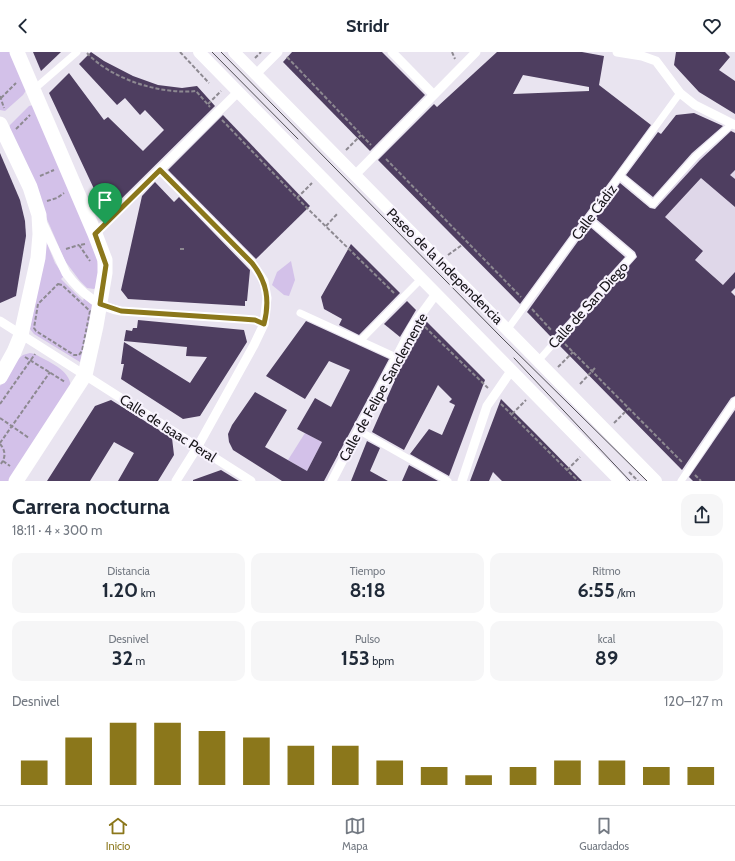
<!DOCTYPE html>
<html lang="es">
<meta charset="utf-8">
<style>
body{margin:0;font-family:Cabin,sans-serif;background:#f6f6f7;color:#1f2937;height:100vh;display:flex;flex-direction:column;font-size:15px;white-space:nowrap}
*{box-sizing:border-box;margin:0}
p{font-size:13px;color:#747a83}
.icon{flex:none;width:22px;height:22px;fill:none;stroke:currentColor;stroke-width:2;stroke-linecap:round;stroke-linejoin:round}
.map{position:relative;height:429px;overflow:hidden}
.panel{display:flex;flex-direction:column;background:#fff;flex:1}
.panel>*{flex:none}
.pin{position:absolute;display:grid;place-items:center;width:34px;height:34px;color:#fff;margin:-41px -17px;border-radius:50% 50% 50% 0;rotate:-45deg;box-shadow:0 0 4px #0007}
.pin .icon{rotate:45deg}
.round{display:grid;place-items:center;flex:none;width:42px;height:42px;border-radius:12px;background:#f6f6f7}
.headline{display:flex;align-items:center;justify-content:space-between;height:68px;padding:0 12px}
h1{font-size:22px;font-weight:700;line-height:30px}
.metrics{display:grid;grid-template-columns:repeat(3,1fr);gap:6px;height:68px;padding:4px 12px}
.metrics div{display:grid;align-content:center;border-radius:10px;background:#f6f6f7;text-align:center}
.metrics b{font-size:20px;font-weight:700}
.metrics small{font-size:11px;font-weight:400}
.metrics p{font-size:11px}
.chart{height:112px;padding:8px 12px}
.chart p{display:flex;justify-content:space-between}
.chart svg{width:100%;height:72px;margin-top:4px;stroke:#8b771b;stroke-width:6}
header{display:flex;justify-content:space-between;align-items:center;height:52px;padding:0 12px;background:#fff;font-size:18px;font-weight:700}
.dock{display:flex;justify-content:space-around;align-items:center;height:56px;border-top:1px solid #e0e1e3;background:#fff;font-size:11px;color:#747a83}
.dock a{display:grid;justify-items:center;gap:2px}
.dock .on{color:#8b771b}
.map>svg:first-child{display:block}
</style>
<header><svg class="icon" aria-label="back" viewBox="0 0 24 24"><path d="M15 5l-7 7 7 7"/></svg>Stridr<svg class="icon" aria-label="heart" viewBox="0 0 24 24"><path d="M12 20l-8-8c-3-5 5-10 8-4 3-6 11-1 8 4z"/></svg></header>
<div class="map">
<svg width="735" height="429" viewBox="0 0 735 429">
<rect width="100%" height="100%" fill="#e9e4f0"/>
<polygon fill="#dfd7e9" points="706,99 732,121 735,118 735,236 731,240 682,196 664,165 668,161 657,151"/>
<g fill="#d3c1e9">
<polygon points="0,0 13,0 27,37 23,43 5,59 0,58"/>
<polygon points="33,53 95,198 100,222 99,233 94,237 87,236 80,229 65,209 9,79 10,73 29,54"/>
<polygon points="46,189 55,211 64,224 61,227 83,249 84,246 93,254 80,310 34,282 30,277"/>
<polygon points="291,209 295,228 289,244 284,243 272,233 277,220"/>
<path d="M30,301L35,302C48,310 70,317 71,335L9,429H0V334L17,308L23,303Z"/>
<polygon points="305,381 322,390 307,419 288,408"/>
</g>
<g fill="#4e3e60" fill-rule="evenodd">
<polygon points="33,0 61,0 41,19"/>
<polygon points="91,0 104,9 133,24 158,33 182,36 197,34 215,54 110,158 103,156 49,41 69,21 104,68 108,65 143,99 164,78 145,58 140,63 125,46 117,53 79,12"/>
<polygon points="292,0 382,0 425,43 370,99 283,10"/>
<path d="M497,0H582L604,4L599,33L651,73L520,252L378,108L434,52L437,55ZM523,23L589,35V39L513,42Z"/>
<polygon points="676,0 725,0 730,5 719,18 735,29 735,62 699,40 674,13"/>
<polygon points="694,61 723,74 692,101 653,145 626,123 658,80 661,82 676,63"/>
<polygon points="223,63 310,154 256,207 168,118"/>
<polygon points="731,79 735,81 735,118 730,123 735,127 735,155 701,126 665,165 703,199 695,208 723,233 735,220 735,236 731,240 735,244 735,344 731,346 682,418 559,293 637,205 635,200 595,166 620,131 650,156 655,157 700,108"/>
<polygon points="0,101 20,148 25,169 26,184 16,244 0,251"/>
<polygon points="155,130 174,150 179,145 247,215 250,218 247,249 245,249 245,254 128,247 121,238 142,144"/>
<polygon points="589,174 625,205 552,286 527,260"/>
<polygon points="351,192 400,241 359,283 339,273 342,267 324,257 321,245"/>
<polygon points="407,249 416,258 400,285 384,272"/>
<polygon points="138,268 244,278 247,290 200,364 183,367 121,327 124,312 121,312 124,290 190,331 207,305 186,304 187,295 124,289 126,278 132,279 133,276 137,276"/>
<polygon points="306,269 389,307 324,429 282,429 233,398 229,390 228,382 232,373 255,340 287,358 265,395 307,419 322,390 297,377 315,346 331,355 350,318 329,309 305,347 266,324"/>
<polygon points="424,269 426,269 485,328 449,424 410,402 429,377 442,383 455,353 449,350 452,347 438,333 404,398 372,380 395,328 392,327 400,311 403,312 411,295 409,293"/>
<polygon points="501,347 536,382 582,429 502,429 493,420 489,429 470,429"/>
<polygon points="111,348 172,386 174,403 158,429 118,429 134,401 114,390 90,429 47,429 95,354"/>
<polygon points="735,358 735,429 693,429 689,425"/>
<polygon points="367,389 380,396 370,419 388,429 351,429"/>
<polygon points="409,413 438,429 402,429"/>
<polygon points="221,418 239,429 193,429 193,428"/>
</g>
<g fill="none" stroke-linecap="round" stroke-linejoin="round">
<g stroke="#8d8991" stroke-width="2" stroke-dasharray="4 2" stroke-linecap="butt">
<polyline points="180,0 209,31"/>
<polyline points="452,0 455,7"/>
<path d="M87,1C111,27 161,43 196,39L210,55"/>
<polyline points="287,5 371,93"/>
<polyline points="255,6 261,0"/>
<polyline points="0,44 4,56"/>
<polyline points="1,46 16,31"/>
<polyline points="208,52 221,39"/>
<polyline points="222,68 307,156 395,242"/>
<polyline points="16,77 30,63"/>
<polyline points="346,98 361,83"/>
<polyline points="386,107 521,245"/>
<polyline points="40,124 54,118"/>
<polyline points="297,146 312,131"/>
<polyline points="47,149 57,146 64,141"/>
<polyline points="326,174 338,161"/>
<polyline points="85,192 79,193 90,209"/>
<polyline points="66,197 79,193"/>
<polyline points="180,197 184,197"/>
<polyline points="448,203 462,193"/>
<polygon points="58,232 62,233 90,259 82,299 79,303 74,303 36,279 34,276 38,252"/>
<polyline points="532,257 552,279"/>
<polyline points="425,275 488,336"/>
<polyline points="565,292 683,411"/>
<polyline points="25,305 65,330"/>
<polyline points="558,315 573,300"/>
<polyline points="580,332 595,316"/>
<polyline points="0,352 35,302"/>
<polyline points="501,352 578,429"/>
<polyline points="512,362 526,348"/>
<polyline points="0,366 29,386"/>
<polyline points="614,371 629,356"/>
<polyline points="0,391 50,320"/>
<path d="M0,392C6,399 6,406 0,413"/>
<polyline points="3,409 10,414"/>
<polyline points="567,418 580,405"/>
<polyline points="629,420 638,429"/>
<polyline points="695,423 701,429"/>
</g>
<g stroke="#fff" stroke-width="7">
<polyline points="39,33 77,0"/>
<polyline points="620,124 653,152 696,104 732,72"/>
<polyline points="300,261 396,305"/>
<polyline points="507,278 680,41"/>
<polyline points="360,289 419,229"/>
<polyline points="538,309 632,204 588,167"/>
<polyline points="358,378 448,429"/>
<polyline points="681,429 735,349"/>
</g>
<g stroke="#fff" stroke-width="9">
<polyline points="392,0 433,42"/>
<polyline points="617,0 642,4 656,9 680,41 695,53 735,73"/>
<polyline points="255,23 278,0"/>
<polyline points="160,118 252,211 264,229 267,246 264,272 254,293 198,394 176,429"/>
<polyline points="355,123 476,0"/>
<path d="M43,172L66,221C80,240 97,255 121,259L242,267L255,268L264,272"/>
<polyline points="95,182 238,40"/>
<polyline points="0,269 251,429"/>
<polyline points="332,429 412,275 436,242"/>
<polyline points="462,429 487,354 511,319"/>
</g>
<g stroke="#fff" stroke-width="12">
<polyline points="199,0 620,429"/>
<polyline points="234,0 656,429"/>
</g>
<g stroke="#fff" stroke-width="15">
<polyline points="0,72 30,135 39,163 40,182 38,206 21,283 14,300 0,325"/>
<polyline points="16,429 85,323 96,274 105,221 105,208 95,182 17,0"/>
</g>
<g stroke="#4f4d53" stroke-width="1">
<polyline points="212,0 298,87"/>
<polyline points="221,0 501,285 647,429"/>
<polyline points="514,306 630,429"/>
</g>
</g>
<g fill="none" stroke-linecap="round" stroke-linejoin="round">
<g stroke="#fff" stroke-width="8">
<path id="route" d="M160,118L252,211C267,230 270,248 264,272L255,268L242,267L121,259L100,252L106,213L95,182Z"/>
</g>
<use href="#route" stroke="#8b771b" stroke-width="5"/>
</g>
<g text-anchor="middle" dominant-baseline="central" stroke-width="4" stroke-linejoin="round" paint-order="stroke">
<g font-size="14" fill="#171519" stroke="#f7f2fd">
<text transform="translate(594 160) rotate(-53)">Calle Cádiz</text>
<text transform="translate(445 214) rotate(45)">Paseo de la Independencia</text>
<text transform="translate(588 253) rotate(-48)">Calle de San Diego</text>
<text transform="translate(383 335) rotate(-61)">Calle de Felipe Sanclemente</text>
<text transform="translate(168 376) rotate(33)">Calle de Isaac Peral</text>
</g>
</g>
</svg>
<div class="pin" style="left:105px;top:172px;background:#1e9e55"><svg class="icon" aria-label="arrive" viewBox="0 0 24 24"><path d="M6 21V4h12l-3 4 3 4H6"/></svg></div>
</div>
<section class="panel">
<div class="headline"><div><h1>Carrera nocturna</h1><p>18:11 · 4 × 300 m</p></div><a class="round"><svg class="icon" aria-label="share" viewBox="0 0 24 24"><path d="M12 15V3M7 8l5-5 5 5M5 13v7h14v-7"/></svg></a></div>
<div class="metrics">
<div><p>Distancia</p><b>1.20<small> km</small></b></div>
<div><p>Tiempo</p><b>8:18</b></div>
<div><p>Ritmo</p><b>6:55<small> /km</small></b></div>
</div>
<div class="metrics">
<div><p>Desnivel</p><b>32<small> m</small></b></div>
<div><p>Pulso</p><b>153<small> bpm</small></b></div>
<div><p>kcal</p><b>89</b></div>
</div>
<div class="chart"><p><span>Desnivel</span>120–127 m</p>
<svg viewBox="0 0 160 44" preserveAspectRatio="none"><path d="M5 44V29M15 44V15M25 44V6M35 44V6M45 44V11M55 44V15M65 44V20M75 44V20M85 44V29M95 44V33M105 44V38M115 44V33M125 44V29M135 44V29M145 44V33M155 44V33"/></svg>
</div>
</section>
<nav class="dock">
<a class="on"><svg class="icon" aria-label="home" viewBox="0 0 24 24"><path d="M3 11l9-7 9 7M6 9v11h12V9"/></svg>Inicio</a>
<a><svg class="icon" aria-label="map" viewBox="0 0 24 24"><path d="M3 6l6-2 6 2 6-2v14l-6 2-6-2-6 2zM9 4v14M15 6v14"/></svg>Mapa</a>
<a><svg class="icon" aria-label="saved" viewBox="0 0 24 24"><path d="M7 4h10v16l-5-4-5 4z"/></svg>Guardados</a>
</nav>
